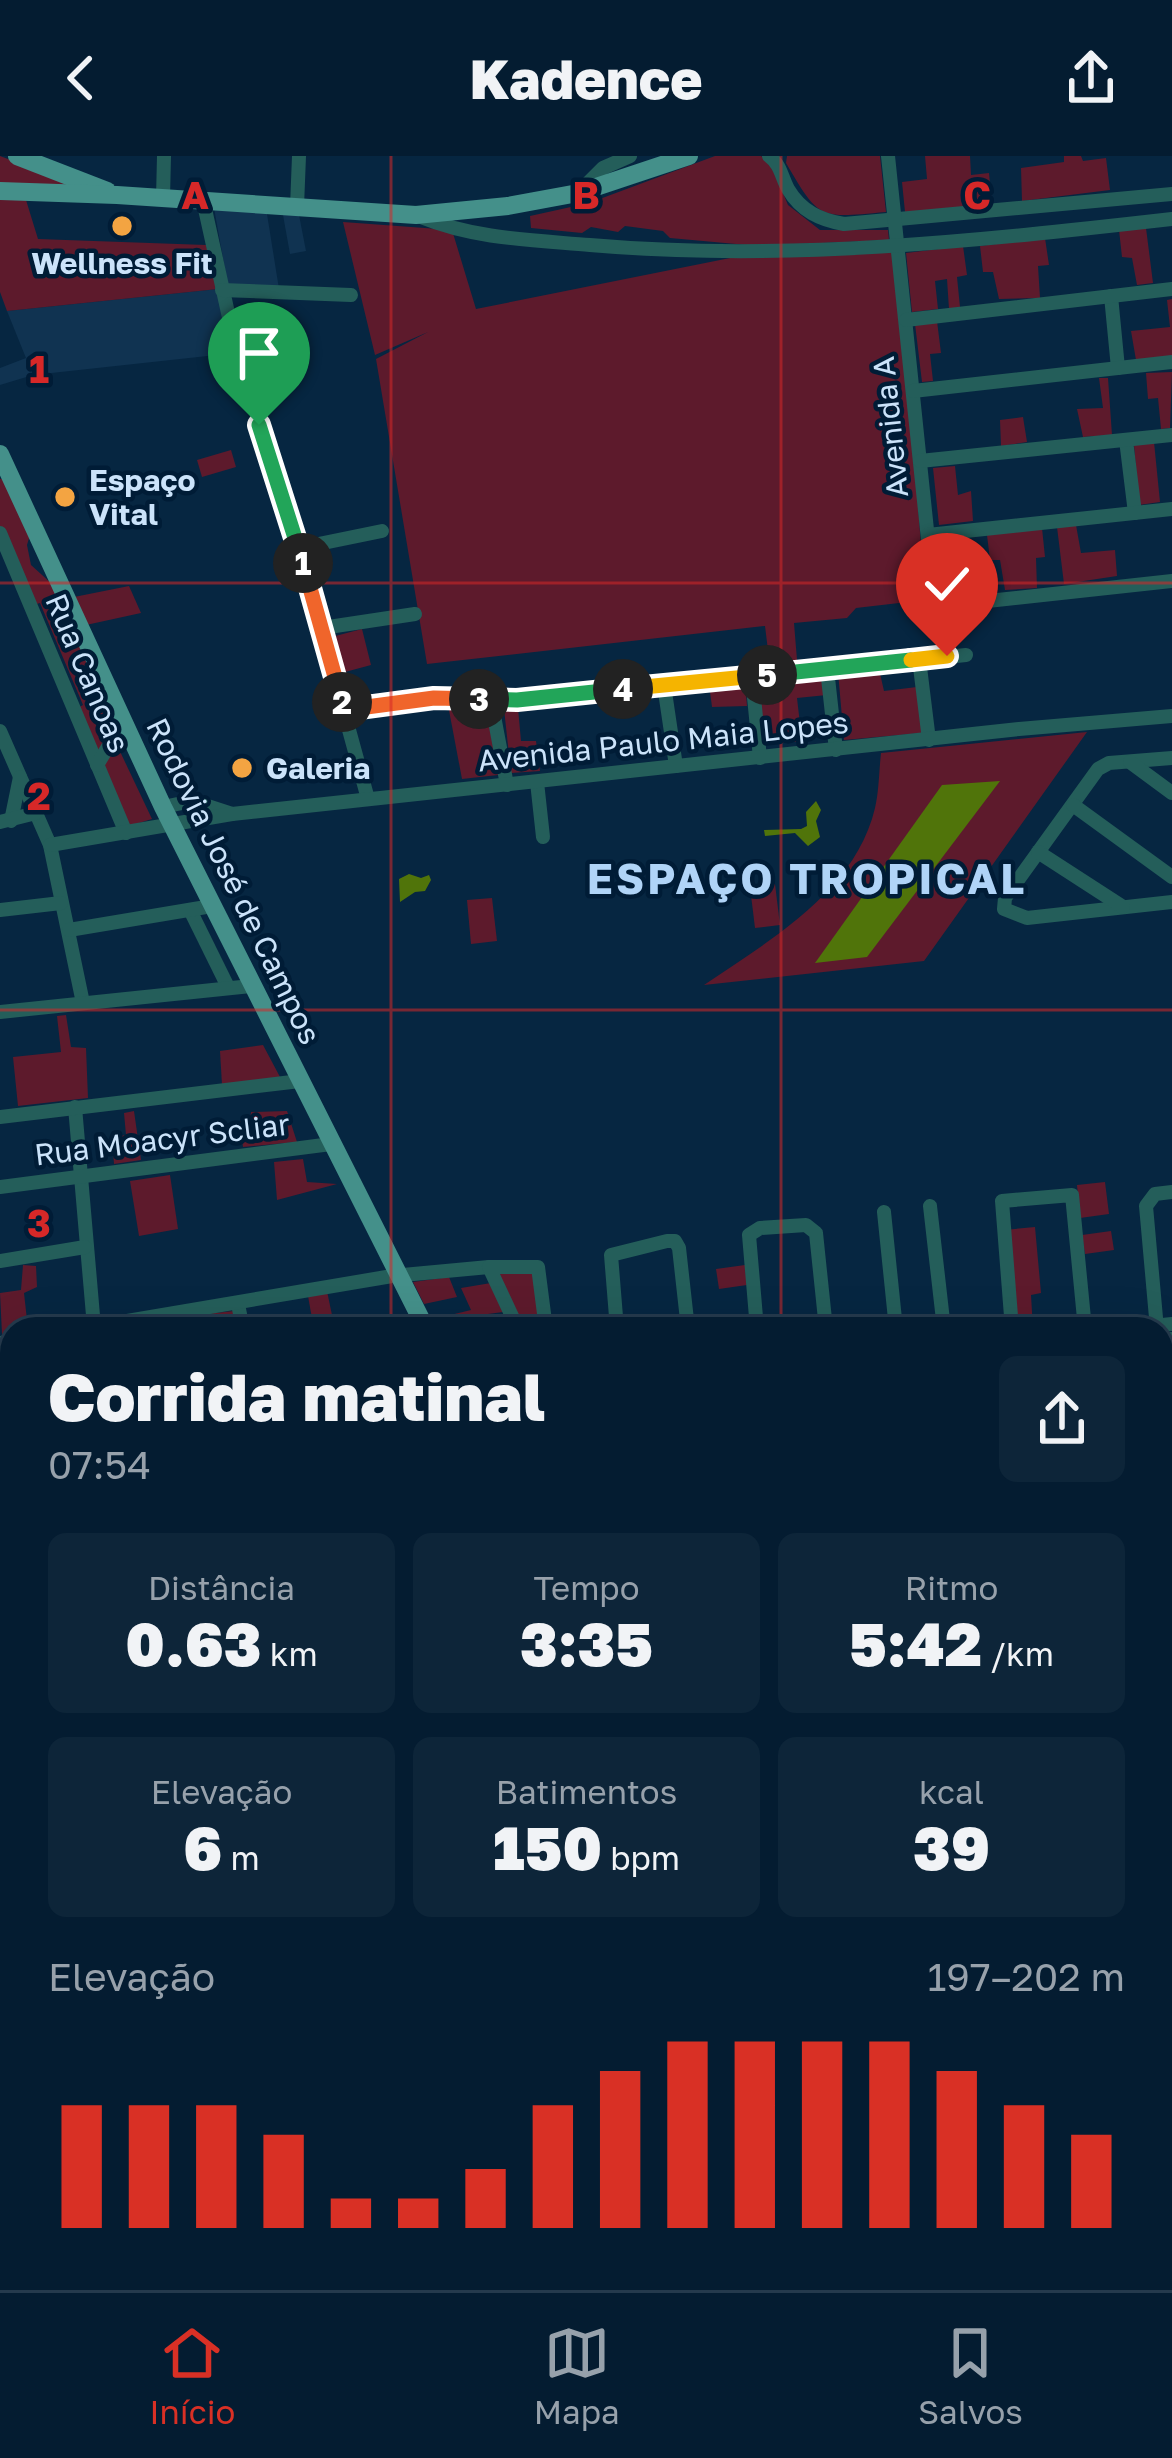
<!DOCTYPE html>
<html lang="pt">
<meta charset="utf-8">
<style>
body{margin:0;font-family:"Golos Text",sans-serif;background:#0d2539;color:#f1f3f6;height:100vh;display:flex;flex-direction:column;font-size:45px;white-space:nowrap}
*{box-sizing:border-box;margin:0}
p{font-size:39px;color:#97a1ab}
.icon{flex:none;width:66px;height:66px;fill:none;stroke:currentColor;stroke-width:2;stroke-linecap:round;stroke-linejoin:round}
.map{position:relative;flex:1;overflow:hidden}
.side{position:absolute;left:0px;top:1161px;width:1173px;height:975px;display:flex;flex-direction:column;background:#041c31;border-radius:36px 36px 0 0;box-shadow:0 12px 48px #0002,0 0 0 3px #253a4d}
.side>*{flex:none}
.pin{position:absolute;display:grid;place-items:center;width:102px;height:102px;color:#fff;margin:-123px -51px;border-radius:50% 50% 50% 0;rotate:-45deg;box-shadow:0 0 12px #0007}
.pin .icon{rotate:45deg}
.km{position:absolute;width:60px;height:60px;margin:-30px;border-radius:50%;background:#222;color:#fff;font-size:33px;line-height:60px;text-align:center}
.round{display:grid;place-items:center;flex:none;width:126px;height:126px;border-radius:18px;background:#0d2539}
.head{display:flex;align-items:center;justify-content:space-between;height:204px;padding:0 48px}
h1{font-size:66px;font-weight:800;line-height:90px}
.stats{display:grid;grid-template-columns:repeat(3,1fr);gap:18px;height:204px;padding:12px 48px}
.stats div{display:grid;align-content:center;border-radius:18px;background:#0d2539;text-align:center}
.stats b{font-size:60px;font-weight:800}
.stats small{font-size:33px;font-weight:400}
.stats p{font-size:33px}
.chart{height:336px;padding:24px 48px}
.chart p{display:flex;justify-content:space-between}
.chart svg{width:100%;height:216px;margin-top:12px;stroke:#d93025;stroke-width:6}
header{display:flex;justify-content:space-between;align-items:center;height:156px;padding:0 48px;background:#041c31;font-size:54px;font-weight:800}
.tab-bar{display:flex;justify-content:space-around;align-items:center;height:168px;border-top:3px solid #253a4d;background:#041c31;font-size:33px;color:#97a1ab}
.tab-bar a{display:grid;justify-items:center;gap:6px}
.tab-bar .active{color:#d93025}
.map>svg:first-child{display:block}
</style>
<header><svg class="icon" aria-label="back" viewBox="0 0 24 24"><path d="M15 5l-7 7 7 7"/></svg>Kadence<svg class="icon" aria-label="share" viewBox="0 0 24 24"><path d="M12 15V3M7 8l5-5 5 5M5 13v7h14v-7"/></svg></header>
<div class="map">
<svg width="1172" height="2134" viewBox="0 0 1172 2134">
<rect width="100%" height="100%" fill="#062641"/>
<g fill="#103351">
<polygon points="214,52 267,58 279,133 228,130"/>
<polygon points="283,59 299,59 306,95 290,98"/>
<polygon points="218,133 235,197 33,219 0,229 0,212 26,202 7,155"/>
</g>
<g fill="#5d1a2c">
<polygon points="0,0 88,33 0,30"/>
<polygon points="715,0 761,0 770,6 788,49 820,74 888,74 889,84 758,90 670,82 663,75 625,70 618,76 591,71 582,77 531,72 530,60 589,47"/>
<path d="M787,0H880L886,56C819,62 820,65 786,7Z"/>
<polygon points="925,0 970,0 971,19 989,17 992,48 905,56 902,26 927,23"/>
<polygon points="1064,0 1081,0 1083,5 1106,2 1110,34 1022,45 1021,12 1064,6"/>
<polygon points="0,43 26,44 38,83 206,89 218,133 7,155 0,136"/>
<polygon points="343,66 452,74 476,153 755,97 899,91 925,444 856,452 847,462 794,467 798,516 771,519 765,470 427,508 376,203 428,176 375,199"/>
<polygon points="1146,72 1153,127 1137,129 1132,102 1122,101 1119,74"/>
<polygon points="1045,82 1049,109 1038,110 1040,142 999,143 993,116 983,116 980,90"/>
<polygon points="963,90 967,119 957,121 960,151 949,153 947,123 935,125 938,153 912,156 906,97"/>
<polygon points="1172,143 1172,200 1136,204 1131,175 1170,171 1167,144"/>
<polygon points="937,165 941,197 930,198 933,225 922,226 915,168"/>
<polygon points="1172,216 1170,272 1161,273 1158,242 1148,243 1146,217"/>
<polygon points="1099,222 1108,222 1112,279 1083,281 1077,253 1103,252"/>
<polygon points="1023,261 1027,286 1001,290 1000,264"/>
<polygon points="1154,286 1160,346 1139,349 1134,289"/>
<polygon points="231,294 236,311 202,321 197,304"/>
<polygon points="955,310 958,339 971,335 973,365 939,369 933,312"/>
<polygon points="10,321 32,372 27,389 31,409 63,438 122,568 97,609 74,554 83,549 40,447 30,450 0,372 0,323"/>
<polygon points="1076,369 1081,397 1115,394 1117,420 1064,428 1057,371"/>
<polygon points="1042,372 1045,401 1036,402 1037,432 1005,434 1000,404 990,404 987,379"/>
<polygon points="129,430 141,457 86,469 74,441"/>
<polygon points="362,473 371,509 334,519 324,483"/>
<polygon points="879,513 884,535 917,531 922,577 844,584 838,516"/>
<polygon points="824,517 827,539 797,542 802,585 766,588 757,524"/>
<polygon points="745,526 747,550 712,551 709,528"/>
<polygon points="448,549 486,549 498,619 462,623"/>
<polygon points="518,552 521,585 536,585 540,615 511,617 504,553"/>
<path d="M1087,576L924,805L704,829C770,784 855,736 875,652C879,635 879,615 881,597Z"/>
<polygon points="116,587 152,663 129,670 104,608"/>
<polygon points="775,728 780,769 755,772 750,731"/>
<polygon points="492,742 497,785 471,788 467,744"/>
<polygon points="66,859 71,891 86,892 88,942 18,950 13,901 61,896 57,860"/>
<polygon points="263,889 280,921 222,929 220,895"/>
<polygon points="134,955 141,1004 114,1008 112,981 126,979 124,957"/>
<polygon points="287,955 297,986 243,991 239,965 250,965 251,956"/>
<polygon points="303,1003 307,1026 337,1028 277,1044 274,1006"/>
<polygon points="170,1019 178,1073 139,1080 130,1025"/>
<polygon points="1105,1026 1109,1058 1080,1062 1077,1029"/>
<polygon points="1035,1071 1041,1137 1031,1139 1033,1173 1012,1173 1004,1074"/>
<polygon points="1111,1075 1114,1094 1085,1098 1082,1079"/>
<polygon points="23,1109 36,1110 37,1131 24,1137 28,1173 2,1178 0,1137 21,1134"/>
<polygon points="533,1109 546,1173 518,1173 489,1111"/>
<polygon points="745,1109 747,1129 719,1133 716,1113"/>
<polygon points="449,1121 457,1141 424,1148 413,1126"/>
<polygon points="491,1127 503,1156 473,1160 479,1173 439,1173 434,1163 471,1154 461,1132"/>
<polygon points="327,1135 333,1164 313,1168 308,1140"/>
<polygon points="234,1155 237,1173 189,1173 187,1160"/>
<polygon points="1167,1613 1172,1644 1172,1689 1161,1690 1161,1614"/>
<polygon points="1172,1752 1172,1823 1161,1831 1161,1761"/>
<polygon points="12,1773 12,1829 0,1830 0,1774"/>
<polygon points="12,1848 12,1909 0,1910 0,1849"/>
<polygon points="1172,1919 1172,1978 1161,1989 1161,1926"/>
<polygon points="12,1926 12,1989 0,1990 0,1927"/>
<polygon points="12,2005 12,2063 0,2065 0,2006"/>
<polygon points="90,2124 881,2124 887,2134 97,2134"/>
</g>
<g fill="#50740a">
<polygon points="1000,625 867,801 815,807 942,629"/>
<polygon points="816,645 821,654 816,665 820,681 808,690 795,677 765,680 764,674 801,673 807,670 806,656"/>
<polygon points="409,718 421,722 429,719 431,724 425,735 415,736 400,746 399,723"/>
</g>
<g fill="none" stroke-linecap="round" stroke-linejoin="round">
<g stroke="#245e5a" stroke-width="14">
<path d="M769,0C781,9 781,20 788,33C801,55 820,64 844,68L1172,38"/>
<polyline points="888,0 934,441 938,446 960,448 1172,425"/>
<polyline points="581,34 603,12 630,0"/>
<polyline points="163,42 164,0"/>
<polyline points="203,44 232,175 312,439 368,643"/>
<polyline points="297,51 299,0"/>
<path d="M421,61C475,83 532,84 590,89C785,106 978,85 1172,63"/>
<polyline points="222,134 351,139"/>
<polyline points="1111,140 1118,212"/>
<polyline points="906,164 1172,133"/>
<polyline points="913,235 1172,206"/>
<polyline points="1126,284 1135,357"/>
<polyline points="920,305 1172,279"/>
<polyline points="0,377 126,677"/>
<polyline points="928,379 1172,353"/>
<polyline points="299,392 382,375"/>
<polyline points="322,472 415,458"/>
<polyline points="919,503 929,584"/>
<polyline points="827,513 836,594"/>
<polyline points="752,521 760,602"/>
<polyline points="664,529 676,610"/>
<polyline points="491,544 507,629"/>
<polyline points="344,554 434,542 517,545 966,499"/>
<polyline points="0,575 50,689 83,847"/>
<polyline points="1172,602 1109,607 1098,613 1005,742 1004,753 1027,762 1172,746"/>
<polyline points="1130,606 1172,637"/>
<polyline points="97,609 122,568"/>
<polyline points="537,626 543,681"/>
<polyline points="1073,649 1172,721"/>
<polyline points="163,651 192,645 232,658"/>
<polyline points="11,665 20,621"/>
<polyline points="0,666 36,657"/>
<polyline points="50,689 232,658 1019,573 1172,560"/>
<polyline points="1038,696 1123,751"/>
<polyline points="0,754 61,747"/>
<polyline points="191,756 228,831"/>
<polyline points="69,774 212,750"/>
<polyline points="0,856 251,830"/>
<polyline points="75,951 94,1171"/>
<polyline points="0,961 300,925"/>
<polyline points="0,1031 331,988"/>
<polyline points="930,1050 944,1173"/>
<polyline points="884,1056 896,1173"/>
<polyline points="0,1105 85,1091"/>
<polyline points="238,1148 243,1173"/>
<polyline points="80,1173 392,1120 489,1111"/>
<polyline points="518,1173 489,1111 538,1111 546,1173"/>
<polyline points="617,1173 611,1099 667,1085 675,1085 679,1092 688,1173"/>
<polyline points="757,1173 749,1079 760,1072 806,1069 816,1077 826,1173"/>
<polyline points="1012,1173 1002,1045 1072,1039 1085,1173"/>
<polyline points="1122,1173 1172,1168"/>
<polyline points="1157,1173 1146,1050 1155,1038 1172,1036"/>
<polyline points="1161,1184 1172,1183"/>
<polyline points="0,1187 12,1185"/>
<polyline points="1161,1224 1172,1225"/>
<polyline points="0,1258 12,1256"/>
<polyline points="1161,1326 1172,1329"/>
<polyline points="0,1340 12,1338"/>
<polyline points="1161,1340 1172,1343"/>
<polyline points="1161,1374 1172,1391"/>
<polyline points="1161,1603 1172,1602"/>
<polyline points="1161,1699 1172,1697"/>
<polyline points="1161,1712 1172,1711"/>
<polyline points="0,1767 12,1766"/>
<polyline points="0,1840 12,1839"/>
<polyline points="1161,1841 1172,1833"/>
<polyline points="0,1918 12,1917"/>
<polyline points="0,1996 12,1995"/>
<polyline points="0,2077 12,2076"/>
<polyline points="53,2124 59,2134"/>
<polyline points="76,2124 81,2134"/>
<polyline points="1065,2124 1071,2134"/>
</g>
<g stroke="#44908a" stroke-width="18">
<polyline points="17,0 107,35"/>
<polyline points="0,35 117,39 416,59 508,50 578,37 689,0"/>
<polyline points="0,298 163,651 426,1173"/>
<polyline points="951,2124 956,2134"/>
</g>
</g>
<g fill="none" stroke-linecap="round" stroke-linejoin="round">
<g stroke="#fff" stroke-width="24">
<polyline id="split-1" points="259,269 303,407"/>
</g>
<g stroke="#fff" stroke-width="24">
<polyline id="split-2" points="303,407 342,546"/>
</g>
<g stroke="#fff" stroke-width="24">
<polyline id="split-3" points="342,546 344,554 434,542 479,543"/>
</g>
<g stroke="#fff" stroke-width="24">
<polyline id="split-4" points="479,543 517,544 623,533"/>
</g>
<g stroke="#fff" stroke-width="24">
<polyline id="split-5" points="623,533 767,519"/>
</g>
<g stroke="#fff" stroke-width="24">
<polyline id="split-6" points="767,519 911,504"/>
</g>
<g stroke="#fff" stroke-width="24">
<polyline id="split-7" points="911,504 947,500"/>
</g>
<use href="#split-1" stroke="#22a559" stroke-width="15"/>
<use href="#split-2" stroke="#f0652b" stroke-width="15"/>
<use href="#split-3" stroke="#f0652b" stroke-width="15"/>
<use href="#split-4" stroke="#22a559" stroke-width="15"/>
<use href="#split-5" stroke="#f5b400" stroke-width="15"/>
<use href="#split-6" stroke="#22a559" stroke-width="15"/>
<use href="#split-7" stroke="#f5b400" stroke-width="15"/>
</g>
<path fill="none" stroke="#d62828" stroke-width="3" stroke-opacity="0.55" d="M391,0V1173M781,0V1173M0,427H1172M0,854H1172M0,1280H12M1161,1280H1172M0,1707H12M1161,1707H1172M391,2124V2134M781,2124V2134"/>
<g fill="#f3a442" stroke="#001c36" stroke-width="4.5">
<circle cx="122" cy="70" r="12"/>
<circle cx="65" cy="341" r="12"/>
<circle cx="242" cy="612" r="12"/>
</g>
<g text-anchor="middle" dominant-baseline="central" stroke-width="9" stroke-linejoin="round" paint-order="stroke">
<g font-size="30" font-weight="bold" fill="#cbe3fa" stroke="#001c36" text-anchor="start">
<text x="122" y="107" text-anchor="middle">Wellness Fit</text>
<text x="89" y="324">Espaço<tspan x="89" dy="34">Vital</tspan></text>
<text x="266" y="612">Galeria</text>
</g>
<g font-size="30" fill="#cbe3fa" stroke="#001c36">
<text transform="translate(890 271) rotate(-96)">Avenida A</text>
<text transform="translate(88 517) rotate(67)">Rua Canoas</text>
<text transform="translate(663 585) rotate(-6)">Avenida Paulo Maia Lopes</text>
<text transform="translate(234 725) rotate(64)">Rodovia José de Campos</text>
<text transform="translate(162 983) rotate(-7)">Rua Moacyr Scliar</text>
</g>
<g font-size="42" font-weight="bold" letter-spacing="3" fill="#b0d4f7" stroke="#001c36">
<text x="807" y="722">ESPAÇO TROPICAL</text>
</g>
</g>
<g font-size="39" text-anchor="middle" font-weight="bold" fill="#d62828" stroke="#001c36" stroke-width="9" stroke-linejoin="round" paint-order="stroke">
<text x="195" y="53">A</text>
<text x="586" y="53">B</text>
<text x="977" y="53">C</text>
<text x="39" y="227">1</text>
<text x="39" y="654">2</text>
<text x="39" y="1081">3</text>
</g>
</svg>
<div class="pin" style="left:259px;top:269px;background:#1e9e55"><svg class="icon" aria-label="arrive" viewBox="0 0 24 24"><path d="M6 21V4h12l-3 4 3 4H6"/></svg></div>
<div class="pin" style="left:947px;top:500px;background:#d93025"><svg class="icon" aria-label="check" viewBox="0 0 24 24"><path d="M5 12l5 5 9-10"/></svg></div>
<b class="km" style="left:303px;top:407px">1</b>
<b class="km" style="left:342px;top:546px">2</b>
<b class="km" style="left:479px;top:543px">3</b>
<b class="km" style="left:623px;top:533px">4</b>
<b class="km" style="left:767px;top:519px">5</b>
<section class="side">
<div class="head"><div><h1>Corrida matinal</h1><p>07:54</p></div><a class="round"><svg class="icon" aria-label="share" viewBox="0 0 24 24"><path d="M12 15V3M7 8l5-5 5 5M5 13v7h14v-7"/></svg></a></div>
<div class="stats">
<div><p>Distância</p><b>0.63<small> km</small></b></div>
<div><p>Tempo</p><b>3:35</b></div>
<div><p>Ritmo</p><b>5:42<small> /km</small></b></div>
</div>
<div class="stats">
<div><p>Elevação</p><b>6<small> m</small></b></div>
<div><p>Batimentos</p><b>150<small> bpm</small></b></div>
<div><p>kcal</p><b>39</b></div>
</div>
<div class="chart"><p><span>Elevação</span>197–202 m</p>
<svg viewBox="0 0 160 44" preserveAspectRatio="none"><path d="M5 44V19M15 44V19M25 44V19M35 44V25M45 44V38M55 44V38M65 44V32M75 44V19M85 44V12M95 44V6M105 44V6M115 44V6M125 44V6M135 44V12M145 44V19M155 44V25"/></svg>
</div>
</section>
</div>
<nav class="tab-bar">
<a class="active"><svg class="icon" aria-label="home" viewBox="0 0 24 24"><path d="M3 11l9-7 9 7M6 9v11h12V9"/></svg>Início</a>
<a><svg class="icon" aria-label="map" viewBox="0 0 24 24"><path d="M3 6l6-2 6 2 6-2v14l-6 2-6-2-6 2zM9 4v14M15 6v14"/></svg>Mapa</a>
<a><svg class="icon" aria-label="saved" viewBox="0 0 24 24"><path d="M7 4h10v16l-5-4-5 4z"/></svg>Salvos</a>
</nav>
